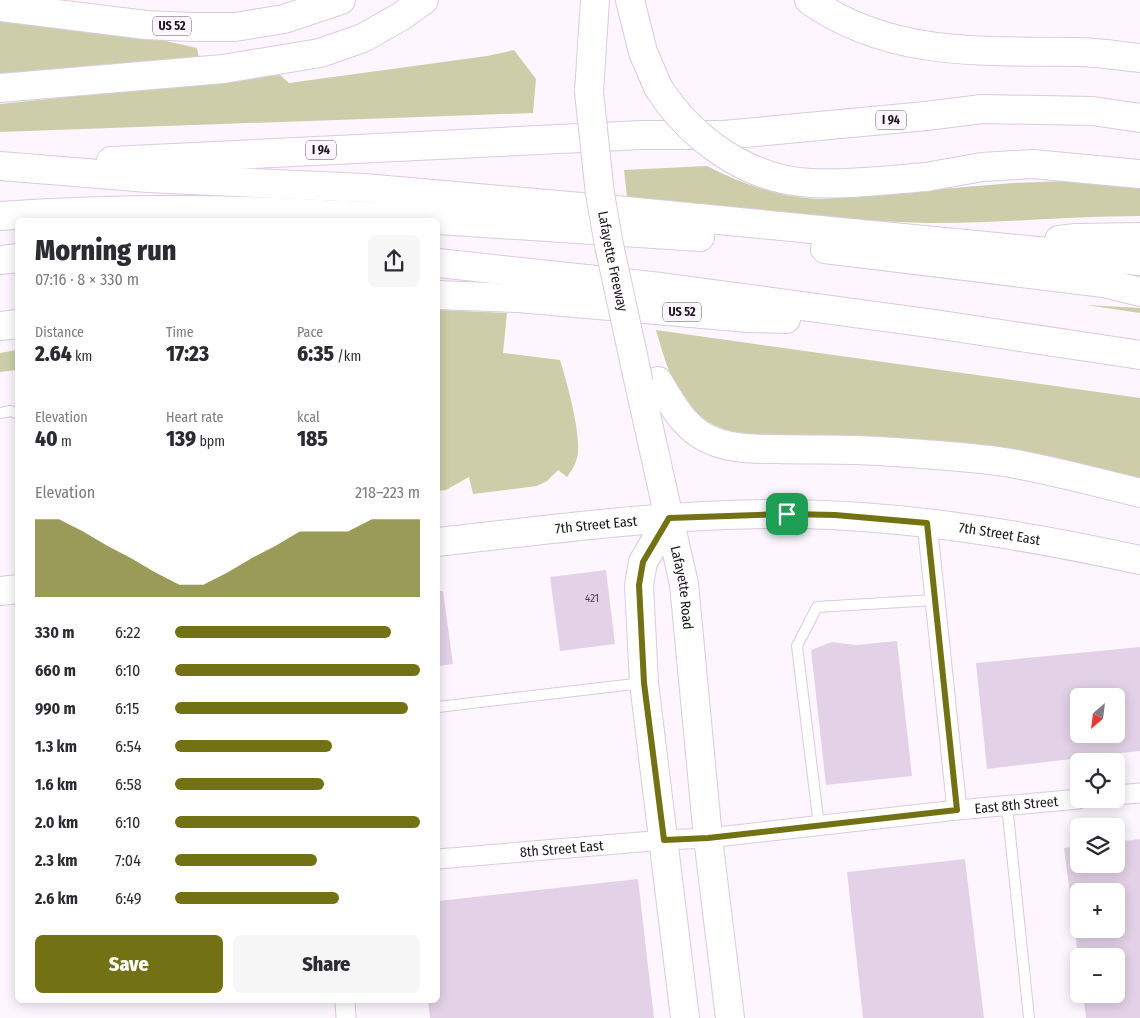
<!DOCTYPE html>
<meta charset="utf-8">
<style>
body{margin:0;font-family:"Fira Sans Condensed",sans-serif;background:#f7f7f7;color:#2b2b33;height:100vh;display:flex;flex-direction:column;font-size:19px;white-space:nowrap}
*{box-sizing:border-box;margin:0}
p{font-size:16px;color:#7c7c81}
.icon{flex:none;width:28px;height:28px;fill:none;stroke:currentColor;stroke-width:2;stroke-linecap:round;stroke-linejoin:round}
.map{position:relative;flex:1;overflow:hidden}
.sheet{position:absolute;left:15px;top:218px;width:425px;height:785px;display:flex;flex-direction:column;background:#fff;border-radius:8px;box-shadow:0 2px 12px #0003}
.sheet>*{flex:none}
.needle{width:32px;rotate:208deg}
.buttons{position:absolute;left:1070px;top:688px;display:grid;gap:10px}
.buttons a{display:grid;place-items:center;width:55px;height:55px;border-radius:8px;background:#fff;box-shadow:0 2px 12px #0003;font-size:25px}
.pin{position:absolute;display:grid;place-items:center;width:42px;height:42px;color:#fff;margin:-21px;border-radius:10px;box-shadow:0 2px 8px #0006}
.round{display:grid;place-items:center;flex:none;width:52px;height:52px;border-radius:8px;background:#f7f7f7}
.summary{display:flex;align-items:center;justify-content:space-between;height:85px;padding:0 20px}
h1{font-size:28px;font-weight:800;line-height:38px}
.stats{display:grid;grid-template-columns:repeat(3,1fr);gap:8px;height:85px;padding:5px 20px}
.stats div{display:grid;align-content:center}
.stats b{font-size:21px;font-weight:800}
.stats small{font-size:14px;font-weight:400}
.stats p{font-size:14px}
.chart{height:140px;padding:10px 20px}
.chart p{display:flex;justify-content:space-between}
.chart svg{width:100%;height:90px;margin-top:5px;fill:#727114;opacity:.7}
.button{display:flex;gap:10px;margin-top:auto;padding:10px 20px}
.button a{flex:1;height:58px;border-radius:8px;background:#727114;color:#fff;font-size:20px;font-weight:800;line-height:58px;text-align:center}
.button a+a{background:#f7f7f7;color:#2b2b33}
ul{padding:0 20px;list-style:none;font-size:16px}
li{display:grid;grid-template-columns:80px 60px 1fr;align-items:center;height:38px}
li i{height:12px;border-radius:6px;background:#727114}
.map>svg:first-child{display:block}
</style>
<div class="map">
<svg width="1140" height="1018" viewBox="0 0 1140 1018">
<rect width="100%" height="100%" fill="#fdf6ff"/>
<g fill="#cdcea9">
<polygon points="0,20 135,34 197,48 199,58 0,79"/>
<polygon points="514,50 536,79 533,113 0,132 0,104 280,75 289,83 487,56"/>
<path d="M707,166C744,185 781,198 822,199L1013,183L1088,180L1140,187V216C1068,216 996,224 925,223C825,220 726,207 627,197L624,170Z"/>
<polygon points="1086,305 1140,308 1140,313"/>
<path d="M438,310L507,313L503,353L560,360C567,382 580,430 578,452C577,462 573,469 567,477L558,470L547,481L537,486L473,494L469,477L446,490L438,491Z"/>
<path d="M656,330L1140,398V480C1056,455 969,445 882,438C851,435 819,436 788,435C761,435 730,436 707,421C675,400 666,364 656,330Z"/>
<polygon points="17,350 17,370 0,372 0,353"/>
</g>
<g fill="#e3d2e7" fill-rule="evenodd">
<polygon points="606,570 615,644 560,651 550,577"/>
<polygon points="438,591 443,591 453,664 438,666"/>
<polygon points="897,641 912,776 826,785 811,650 832,642 856,645"/>
<path d="M1140,647V751L987,769L976,663ZM1079,696H1116V734H1079Z"/>
<path d="M1140,839V1018H1086L1083,994H1116V956H1078L1064,848L1079,846V864H1116V842ZM1079,891H1116V929H1079Z"/>
<polygon points="965,859 984,1018 863,1018 847,872"/>
<polygon points="638,879 654,1018 430,1018 428,1000 438,1000 438,901"/>
</g>
<g fill="none" stroke-linecap="round" stroke-linejoin="round">
<g stroke="#dacade" stroke-width="12">
<g id="service">
<polyline points="0,413 11,411 18,414"/>
<polyline points="438,707 643,683"/>
<polyline points="1007,805 1029,1018"/>
<polyline points="819,826 797,646 817,607 935,600"/>
</g>
</g>
<g stroke="#dacade" stroke-width="21">
<g id="minor">
<polyline points="927,523 957,810"/>
<polyline points="1116,795 1140,793"/>
<path id="s1" d="M438,859L664,840L708,838L957,810L1079,799"/>
<polyline points="345,1000 346,1018"/>
</g>
</g>
<g stroke="#dacade" stroke-width="30">
<g id="secondary">
<polyline points="669,518 643,562 639,585 644,683 685,1018"/>
<path id="s2" d="M669,518L684,584L708,838L730,1018"/>
<path id="s3" d="M438,542C554,529 671,513 788,514C907,515 1024,535 1140,560"/>
<polyline points="0,591 18,589"/>
</g>
</g>
<g stroke="#dacade" stroke-width="30">
<g id="motorway">
<polyline points="630,0 643,52 658,87"/>
<path d="M809,0C889,57 982,51 1076,52C1097,52 1119,56 1140,58"/>
<polyline points="0,7 146,25 193,27 235,27 284,19 341,0"/>
<polyline points="0,88 223,69 320,53 363,38 400,17 424,0"/>
<polyline points="589,92 595,0"/>
<polyline points="111,161 642,135 724,135 926,116 982,109 1092,111 1140,118"/>
<polyline points="0,166 148,178 364,188 626,211 1140,261"/>
<polyline points="926,177 982,167 1033,164 1140,174"/>
<path d="M0,216C58,212 116,210 175,210C262,210 349,215 436,220"/>
<polyline points="438,220 700,237"/>
<polyline points="1059,240 1076,238 1140,237"/>
<polyline points="825,249 1104,283 1140,292"/>
<polyline points="0,260 18,258"/>
<polyline points="438,263 661,287 928,323 1140,355"/>
<polyline points="438,295 518,298 748,318 786,319"/>
<polyline points="0,326 18,324"/>
<path d="M658,381C672,405 686,431 713,441C733,449 755,449 777,449C811,450 845,449 879,451C923,454 968,456 1011,463C1054,471 1097,482 1140,493"/>
<polyline points="639,383 669,518"/>
</g>
</g>
<use href="#service" stroke="#fff" stroke-width="10"/>
<use href="#minor" stroke="#fff" stroke-width="19"/>
<use href="#secondary" stroke="#fff" stroke-width="28"/>
<use href="#motorway" stroke="#fff" stroke-width="28"/>
<g stroke="#dacade" stroke-width="30" stroke-linecap="butt">
<g id="motorway-bridge">
<path d="M658,87C691,139 748,180 811,183C849,185 888,180 926,177"/>
<path id="s4" d="M589,92L600,194L609,245L639,383"/>
</g>
</g>
<use href="#motorway-bridge" stroke="#fff" stroke-width="28"/>
</g>
<g fill="none" stroke-linecap="round" stroke-linejoin="round">
<g stroke="#fff" stroke-width="10">
<polygon id="route" points="787,514 835,515 927,523 957,810 708,838 664,840 644,683 639,585 643,562 669,518"/>
</g>
<use href="#route" stroke="#727114" stroke-width="6"/>
</g>
<g text-anchor="middle" dominant-baseline="central" stroke-width="4" stroke-linejoin="round" paint-order="stroke">
<g font-size="11" fill="#4c444e">
<text x="592" y="598">421</text>
</g>
<g fill="#fdf6ff" stroke="#5e585f" stroke-width="1">
<rect x="153" y="16.5" width="38" height="19" rx="4"/>
<rect x="876" y="110.5" width="30" height="19" rx="4"/>
<rect x="306" y="140.5" width="30" height="19" rx="4"/>
<rect x="663" y="302.5" width="38" height="19" rx="4"/>
</g>
<g font-size="12" font-weight="bold" fill="#1a141b">
<text x="172" y="26">US 52</text>
<text x="891" y="120">I 94</text>
<text x="321" y="150">I 94</text>
<text x="682" y="312">US 52</text>
</g>
<g font-size="14" fill="#1a141b" stroke="#fdf6ff">
<text stroke="none"><textPath href="#s4" startOffset="171">Lafayette Freeway</textPath></text>
<text stroke="none"><textPath href="#s3" startOffset="159">7th Street East</textPath></text>
<text stroke="none"><textPath href="#s3" startOffset="564">7th Street East</textPath></text>
<text stroke="none"><textPath href="#s2" startOffset="71">Lafayette Road</textPath></text>
<text stroke="none"><textPath href="#s1" startOffset="581">East 8th Street</textPath></text>
<text stroke="none"><textPath href="#s1" startOffset="124">8th Street East</textPath></text>
</g>
</g>
</svg>
<div class="buttons">
<a><svg class="needle" viewBox="-14 -14 28 28"><path d="M0-13l5 13h-10z" fill="#e53935"/><path d="M0 13l5-13h-10z" fill="#7c7c81"/></svg></a>
<a><svg class="icon" aria-label="locate" viewBox="0 0 24 24"><circle cx="12" cy="12" r="6"/><path d="M12 2v4M12 18v4M2 12h4M18 12h4"/></svg></a>
<a><svg class="icon" aria-label="layers" viewBox="0 0 24 24"><path d="M12 4l9 5-9 5-9-5zM3 14l9 5 9-5"/></svg></a>
<a>+</a>
<a>−</a>
</div>
<div class="pin" style="left:787px;top:514px;background:#1e9e55"><svg class="icon" aria-label="arrive" viewBox="0 0 24 24"><path d="M6 21V4h12l-3 4 3 4H6"/></svg></div>
<section class="sheet">
<div class="summary"><div><h1>Morning run</h1><p>07:16 · 8 × 330 m</p></div><a class="round"><svg class="icon" aria-label="share" viewBox="0 0 24 24"><path d="M12 15V3M7 8l5-5 5 5M5 13v7h14v-7"/></svg></a></div>
<div class="stats">
<div><p>Distance</p><b>2.64<small> km</small></b></div>
<div><p>Time</p><b>17:23</b></div>
<div><p>Pace</p><b>6:35<small> /km</small></b></div>
</div>
<div class="stats">
<div><p>Elevation</p><b>40<small> m</small></b></div>
<div><p>Heart rate</p><b>139<small> bpm</small></b></div>
<div><p>kcal</p><b>185</b></div>
</div>
<div class="chart"><p><span>Elevation</span>218–223 m</p>
<svg viewBox="0 0 160 44" preserveAspectRatio="none"><path d="M0 44V6L10 6L20 12L30 19L40 25L50 32L60 38L70 38L80 32L90 25L100 19L110 12L120 12L130 12L140 6L150 6L160 6V44z"/></svg>
</div>
<ul>
<li><b>330 m</b>6:22<i style="width:88%"></i></li>
<li><b>660 m</b>6:10<i style="width:100%"></i></li>
<li><b>990 m</b>6:15<i style="width:95%"></i></li>
<li><b>1.3 km</b>6:54<i style="width:64%"></i></li>
<li><b>1.6 km</b>6:58<i style="width:61%"></i></li>
<li><b>2.0 km</b>6:10<i style="width:100%"></i></li>
<li><b>2.3 km</b>7:04<i style="width:58%"></i></li>
<li><b>2.6 km</b>6:49<i style="width:67%"></i></li>
</ul>
<div class="button"><a>Save</a><a>Share</a></div>
</section>
</div>
